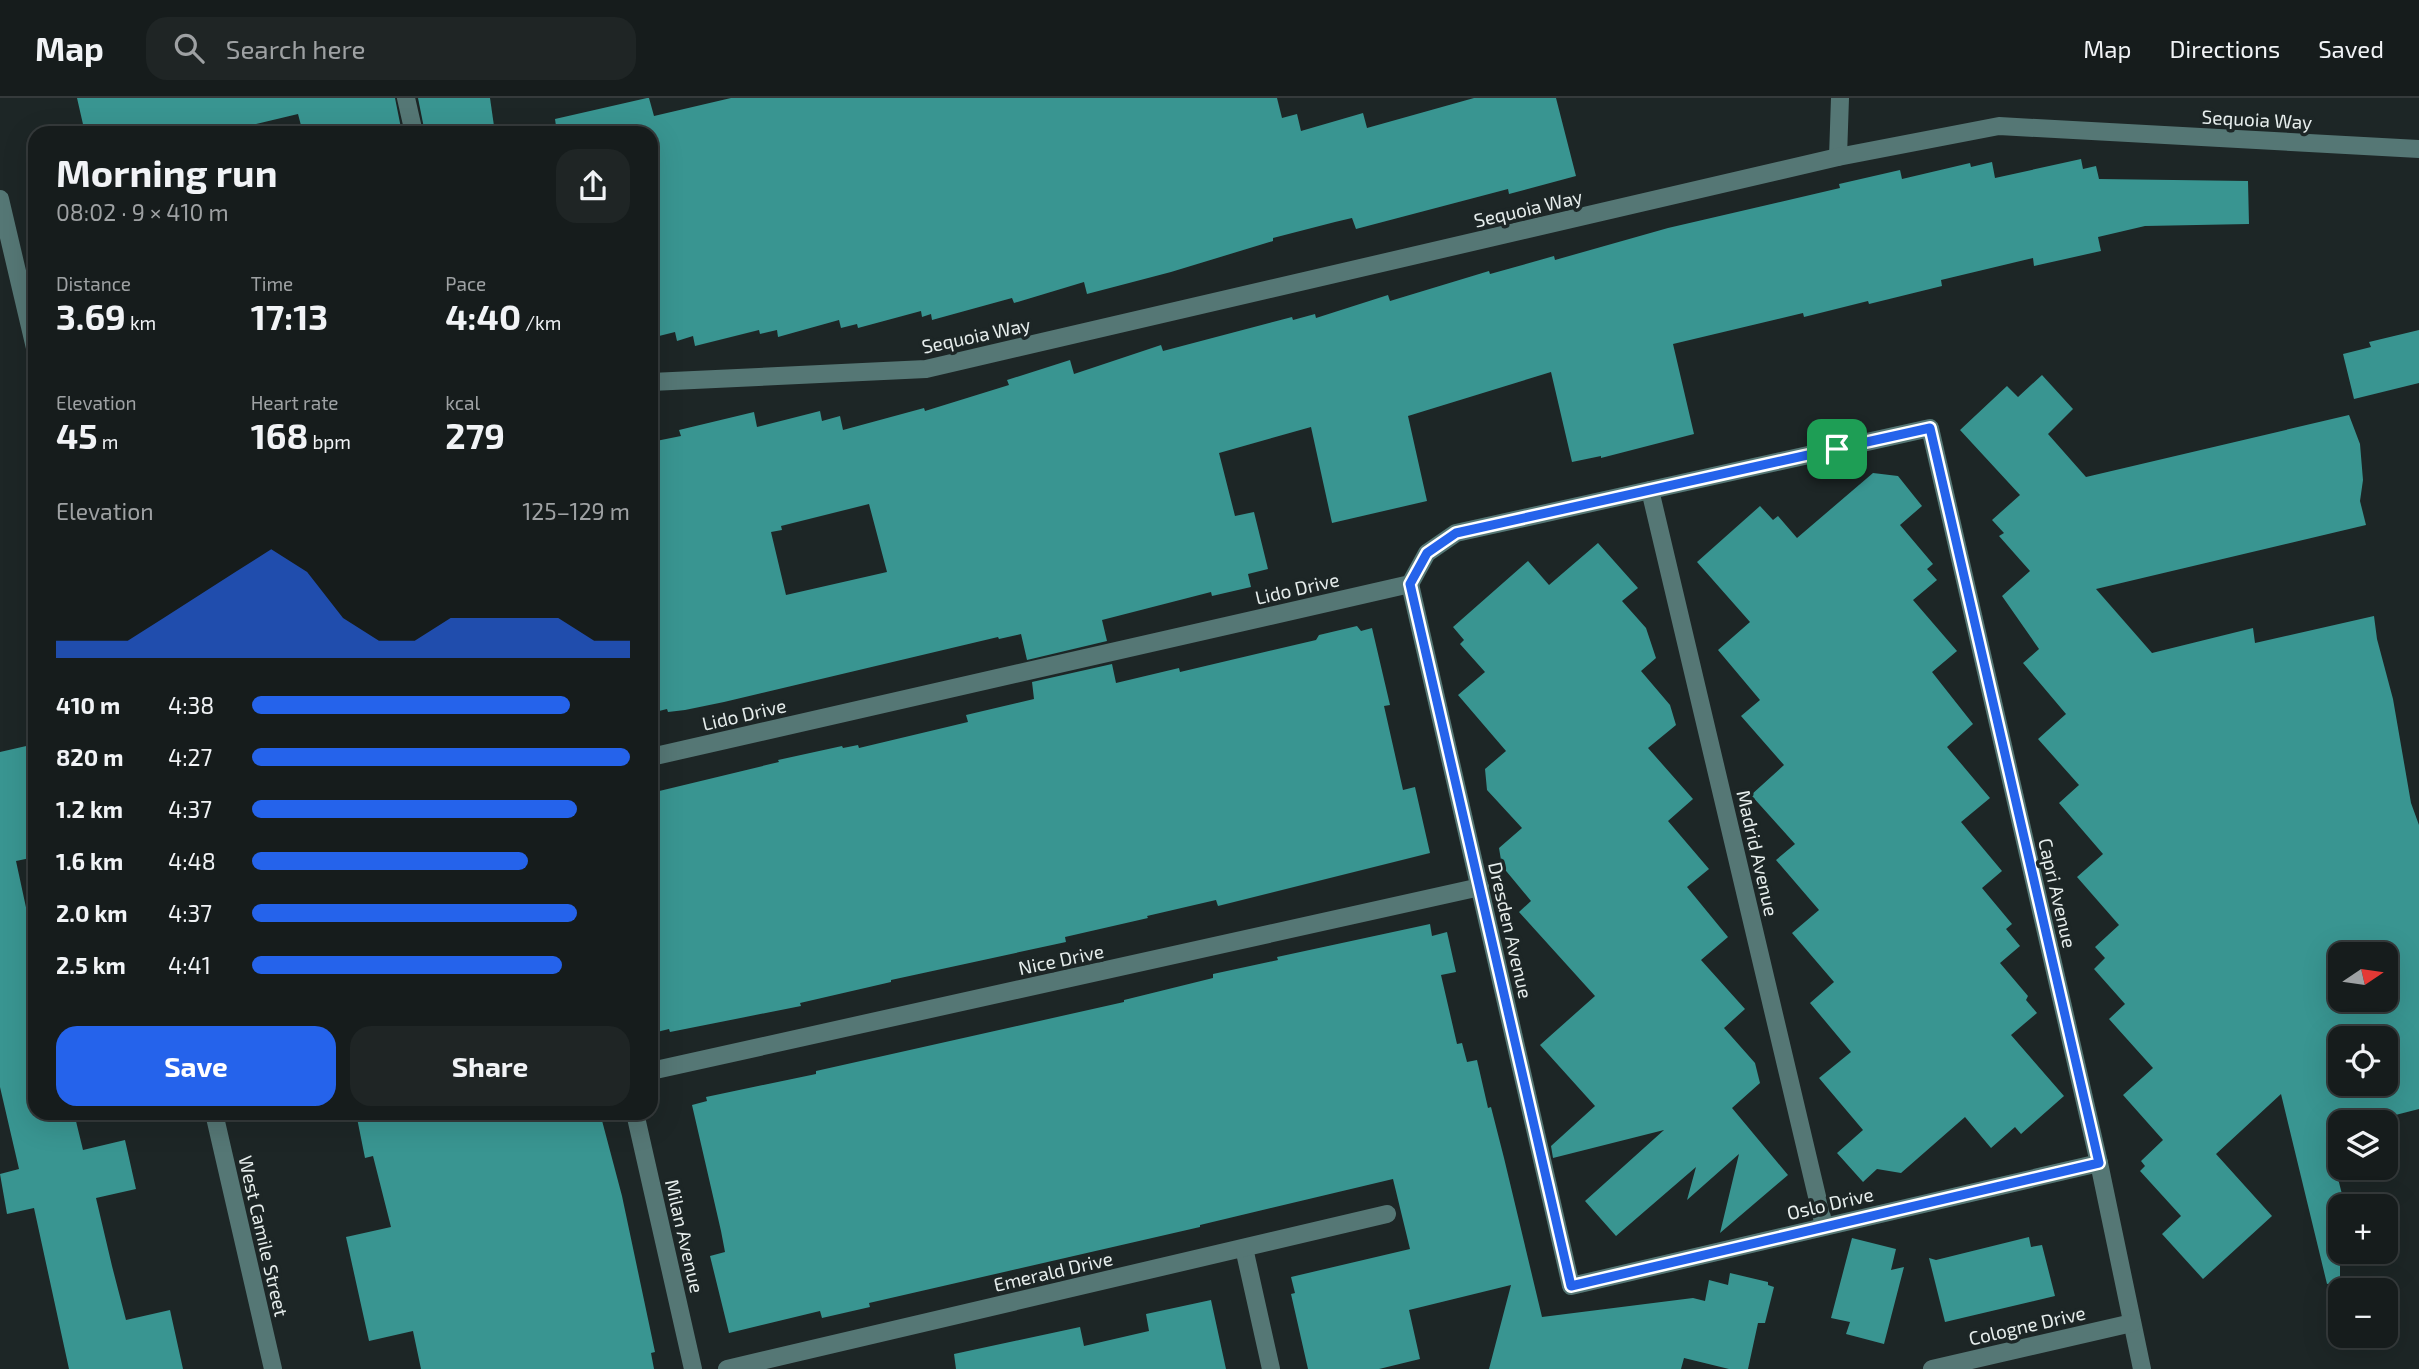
<!DOCTYPE html>
<meta charset="utf-8">
<style>
body{margin:0;font-family:"Exo 2",sans-serif;background:#1f2525;color:#f1f3f6;height:100vh;display:flex;flex-direction:column;font-size:26px;white-space:nowrap}
*{box-sizing:border-box;margin:0}
p{font-size:23px;color:#9ea1a3}
.icon{flex:none;width:38px;height:38px;fill:none;stroke:currentColor;stroke-width:2;stroke-linecap:round;stroke-linejoin:round}
.map{position:relative;flex:1;overflow:hidden}
.sheet{position:absolute;left:28px;top:28px;width:630px;height:994px;display:flex;flex-direction:column;background:#161c1c;border-radius:21px;box-shadow:0 7px 28px #0002,0 0 0 2px #353a3b}
.sheet>*{flex:none}
.needle{width:46px;rotate:77deg}
.buttons{position:absolute;left:2328px;top:844px;display:grid;gap:14px}
.buttons a{display:grid;place-items:center;width:70px;height:70px;border-radius:14px;background:#161c1c;box-shadow:0 7px 28px #0002,0 0 0 2px #353a3b;font-size:35px}
.pin{position:absolute;display:grid;place-items:center;width:60px;height:60px;color:#fff;margin:-30px;border-radius:14px;box-shadow:0 4px 10px #0006}
.round{display:grid;place-items:center;flex:none;width:74px;height:74px;border-radius:21px;background:#1f2525}
.summary{display:flex;align-items:center;justify-content:space-between;height:119px;padding:0 28px}
h1{font-size:38px;font-weight:700;line-height:52px}
.figures{display:grid;grid-template-columns:repeat(3,1fr);gap:10px;height:119px;padding:7px 28px}
.figures div{display:grid;align-content:center}
.figures b{font-size:35px;font-weight:700}
.figures small{font-size:19px;font-weight:400}
.figures p{font-size:19px}
.chart{height:196px;padding:14px 28px}
.chart p{display:flex;justify-content:space-between}
.chart svg{width:100%;height:126px;margin-top:7px;fill:#2563eb;opacity:.7}
.action{display:flex;gap:14px;margin-top:auto;padding:14px 28px}
.action a{flex:1;height:80px;border-radius:21px;background:#2563eb;color:#fff;font-size:28px;font-weight:700;line-height:80px;text-align:center}
.action a+a{background:#1f2525;color:#f1f3f6}
ul{padding:0 28px;list-style:none;font-size:23px}
li{display:grid;grid-template-columns:112px 84px 1fr;align-items:center;height:52px}
li i{height:18px;border-radius:9px;background:#2563eb}
header{display:flex;align-items:center;gap:42px;box-sizing:border-box;height:98px;padding:0 35px;background:#161c1c;border-bottom:2px solid #353a3b}
header strong{font-size:33px}
nav{display:flex;gap:38px;margin-inline-start:auto;font-size:24px}
.search{width:490px;height:63px;background:#1f2525;display:flex;align-items:center;gap:18px;box-sizing:border-box;padding:0 24px;border-radius:21px;color:#9ea1a3;font-size:26px}
.map>svg:first-child{display:block}
</style>
<header>
<strong>Map</strong>
<div class="search"><svg class="icon" aria-label="search" viewBox="0 0 24 24"><circle cx="10" cy="10" r="6"/><path d="M15 15l6 6"/></svg>Search here</div>
<nav><a>Map</a><a>Directions</a><a>Saved</a></nav>
</header>
<div class="map">
<svg width="2419" height="1271" viewBox="0 0 2419 1271">
<rect width="100%" height="100%" fill="#1d2626"/>
<g fill="#399591" fill-rule="evenodd">
<polygon points="77,0 395,0 402,35 303,35 298,16 218,35 85,35"/>
<polygon points="418,0 490,0 495,35 425,35"/>
<polygon points="647,0 649,0 654,18 731,0 1277,0 1282,20 1297,16 1301,33 1363,15 1367,30 1474,0 1556,0 1576,78 1509,96 1508,91 1356,131 1352,120 1335,124 1273,140 1273,143 1171,174 1087,196 1084,184 1014,205 1012,200 932,222 931,216 922,219 921,213 858,230 857,226 841,230 839,222 778,239 777,232 760,236 759,232 695,248 693,238 677,243 675,234 651,240 651,35 557,35 555,21"/>
<path d="M2081,61L2083,71L2096,68L2099,81L2248,83L2249,126L2145,128L2098,139L2101,153L2034,168L2033,160L1941,182L1942,188L1869,206L1868,203L1804,219L1803,215L1673,246L1694,336L1601,360V358L1572,364L1551,274L1408,318L1427,403L1332,425L1311,329L1219,355L1235,418L1254,414L1268,471L1248,476L1251,489L1212,498L1211,494L1102,522L1107,543L1027,562L1021,536L999,541L998,539L724,604L685,612L668,614L667,611L651,615V344L681,338L679,332L754,314L757,329L820,313L822,323L840,318L843,332L924,310L925,313L1009,287L1007,282L1070,262L1074,276L1161,247L1163,253L1292,219L1293,222L1315,216L1316,220L1388,197L1390,203L1489,173L1490,176L1554,158L1555,162L1668,130L1840,90L1839,86L1900,72L1902,81L1970,65L1971,69L1992,64L1995,80ZM869,406L887,474L786,497L771,434L782,432L781,428Z"/>
<polygon points="2419,232 2419,285 2354,301 2343,256 2371,249 2369,244"/>
<path d="M2042,277L2073,311L2048,336L2086,379L2349,317L2360,346L2363,382L2360,403L2366,427L2096,491L2152,555L2253,530L2255,545L2374,518L2377,541L2393,601L2411,705L2419,727V1011L2368,1024H2340V1047L2330,1049L2345,1108H2340V1184L2327,1186L2281,996L2216,1056L2272,1118L2203,1181L2162,1136L2181,1118L2140,1073L2145,1068L2141,1063L2163,1042L2123,997L2153,970L2109,921L2125,906L2094,871L2105,860L2095,849L2119,827L2077,779L2103,756L2059,705L2079,687L2038,641L2066,616L2023,565L2039,551L2002,498L2030,473L1999,438L2004,435L1992,422L2020,397L1960,332L2007,288L2018,299ZM2340,856H2385V901H2340ZM2340,940H2385V985H2340Z"/>
<polygon points="1873,375 1898,378 1922,408 1900,427 1933,466 1927,471 1937,482 1913,502 1957,553 1932,574 1973,626 1947,649 1990,700 1961,724 2002,773 1982,790 2012,826 2006,831 2020,848 2000,865 2028,898 2026,902 2037,915 2011,937 2064,998 2021,1036 2015,1029 1991,1050 1965,1019 1901,1075 1877,1071 1863,1084 1837,1055 1863,1032 1819,980 1851,954 1810,905 1834,884 1792,835 1819,812 1776,762 1795,746 1751,697 1784,667 1741,618 1760,602 1718,552 1750,524 1697,464 1760,408 1773,422 1778,418 1797,440"/>
<polygon points="1598,445 1638,490 1622,503 1646,530 1656,560 1641,573 1670,607 1676,627 1648,650 1693,701 1668,723 1709,771 1687,789 1728,839 1701,862 1745,911 1724,930 1755,965 1760,985 1732,1010 1788,1077 1720,1135 1739,1056 1687,1102 1696,1069 1616,1138 1585,1103 1664,1032 1553,1060 1551,1048 1595,1008 1540,947 1595,898 1519,814 1531,803 1502,768 1499,750 1522,730 1487,692 1485,671 1506,653 1458,597 1485,574 1460,546 1464,542 1453,529 1528,463 1549,487"/>
<polygon points="1357,528 1361,533 1372,530 1390,607 1384,608 1403,692 1415,689 1430,755 1218,808 1216,802 1147,818 1148,820 1065,839 1066,844 891,882 891,884 800,905 801,908 670,934 669,931 657,934 651,906 651,695 779,664 778,662 842,648 843,650 858,647 859,650 968,624 966,617 1034,601 1032,584 1112,566 1116,585 1179,570 1180,574 1316,542 1319,537"/>
<polygon points="35,646 35,759 16,763 30,828 35,827 35,1015 74,1015 83,1052 125,1042 136,1091 96,1100 112,1168 126,1222 170,1212 183,1271 69,1271 34,1110 7,1116 0,1076 19,1071 0,989 0,654"/>
<polygon points="1430,826 1432,838 1447,834 1456,874 1441,877 1457,946 1462,945 1467,964 1477,962 1488,1010 1491,1009 1504,1060 1542,1219 1693,1200 1705,1203 1709,1182 1728,1187 1730,1175 1768,1184 1768,1187 1774,1189 1765,1225 1758,1225 1748,1271 1729,1271 1684,1260 1681,1271 1489,1271 1511,1187 1409,1212 1420,1261 1379,1271 1308,1271 1291,1196 1295,1195 1291,1179 1410,1151 1393,1081 1200,1127 1200,1129 869,1205 870,1209 822,1220 820,1213 729,1235 710,1158 725,1154 721,1133 692,1007 707,1003 706,999 816,976 816,973 1124,904 1124,902 1213,880 1213,876 1278,862 1277,859"/>
<polygon points="356,1015 600,1015 622,1098 655,1254 651,1255 654,1271 421,1271 413,1233 369,1243 346,1139 391,1129 373,1058 365,1060"/>
<polygon points="2029,1139 2031,1149 2042,1147 2055,1198 1945,1224 1929,1160 1936,1162"/>
<polygon points="1852,1140 1896,1151 1891,1172 1904,1169 1884,1246 1846,1236 1850,1224 1831,1220"/>
<polygon points="1211,1202 1226,1271 956,1271 954,1256 1080,1229 1084,1248 1149,1233 1146,1216"/>
</g>
<g fill="none" stroke-linecap="round" stroke-linejoin="round">
<g stroke="#557775" stroke-width="18">
<polyline points="406,0 414,35"/>
<polyline points="1838,59 1840,0"/>
<polyline points="0,101 35,250"/>
<polyline points="651,284 926,271 1838,59 1999,28 2419,51"/>
<polyline points="1650,392 1824,1128"/>
<polyline points="1410,486 1571,1188 2099,1065"/>
<polyline points="651,659 1410,486 1427,455 1456,435 1930,330 2099,1065 2142,1271"/>
<polyline points="651,973 1480,789"/>
<polyline points="214,1015 273,1271"/>
<polyline points="635,1015 693,1271"/>
<polyline points="1244,1150 1271,1271"/>
<polyline points="727,1271 1387,1116"/>
<polyline points="1932,1271 2132,1225"/>
</g>
</g>
<g fill="none" stroke-linecap="round" stroke-linejoin="round">
<g stroke="#fff" stroke-width="14">
<polygon id="route" points="1930,330 2099,1065 1571,1188 1410,486 1427,455 1456,435"/>
</g>
<use href="#route" stroke="#2563eb" stroke-width="9"/>
</g>
<g text-anchor="middle" dominant-baseline="central" stroke-width="7" stroke-linejoin="round" paint-order="stroke">
<g font-size="19" fill="#e6edec" stroke="#1d2626">
<text transform="translate(2257 21) rotate(3)">Sequoia Way</text>
<text transform="translate(1528 110) rotate(-13)">Sequoia Way</text>
<text transform="translate(976 237) rotate(-12)">Sequoia Way</text>
<text transform="translate(1297 490) rotate(-13)">Lido Drive</text>
<text transform="translate(744 616) rotate(-13)">Lido Drive</text>
<text transform="translate(1758 755) rotate(77)">Madrid Avenue</text>
<text transform="translate(2058 795) rotate(77)">Capri Avenue</text>
<text transform="translate(1511 832) rotate(77)">Dresden Avenue</text>
<text transform="translate(1061 861) rotate(-12)">Nice Drive</text>
<text transform="translate(1830 1105) rotate(-13)">Oslo Drive</text>
<text transform="translate(264 1138) rotate(77)">West Camile Street</text>
<text transform="translate(685 1138) rotate(77)">Milan Avenue</text>
<text transform="translate(1053 1173) rotate(-13)">Emerald Drive</text>
<text transform="translate(2027 1227) rotate(-13)">Cologne Drive</text>
</g>
</g>
</svg>
<div class="buttons">
<a><svg class="needle" viewBox="-14 -14 28 28"><path d="M0-13l5 13h-10z" fill="#e53935"/><path d="M0 13l5-13h-10z" fill="#9ea1a3"/></svg></a>
<a><svg class="icon" aria-label="locate" viewBox="0 0 24 24"><circle cx="12" cy="12" r="6"/><path d="M12 2v4M12 18v4M2 12h4M18 12h4"/></svg></a>
<a><svg class="icon" aria-label="layers" viewBox="0 0 24 24"><path d="M12 4l9 5-9 5-9-5zM3 14l9 5 9-5"/></svg></a>
<a>+</a>
<a>−</a>
</div>
<div class="pin" style="left:1837px;top:351px;background:#1e9e55"><svg class="icon" aria-label="arrive" viewBox="0 0 24 24"><path d="M6 21V4h12l-3 4 3 4H6"/></svg></div>
<section class="sheet">
<div class="summary"><div><h1>Morning run</h1><p>08:02 · 9 × 410 m</p></div><a class="round"><svg class="icon" aria-label="share" viewBox="0 0 24 24"><path d="M12 15V3M7 8l5-5 5 5M5 13v7h14v-7"/></svg></a></div>
<div class="figures">
<div><p>Distance</p><b>3.69<small> km</small></b></div>
<div><p>Time</p><b>17:13</b></div>
<div><p>Pace</p><b>4:40<small> /km</small></b></div>
</div>
<div class="figures">
<div><p>Elevation</p><b>45<small> m</small></b></div>
<div><p>Heart rate</p><b>168<small> bpm</small></b></div>
<div><p>kcal</p><b>279</b></div>
</div>
<div class="chart"><p><span>Elevation</span>125–129 m</p>
<svg viewBox="0 0 160 44" preserveAspectRatio="none"><path d="M0 44V38L10 38L20 38L30 30L40 22L50 14L60 6L70 14L80 30L90 38L100 38L110 30L120 30L130 30L140 30L150 38L160 38V44z"/></svg>
</div>
<ul>
<li><b>410 m</b>4:38<i style="width:84%"></i></li>
<li><b>820 m</b>4:27<i style="width:100%"></i></li>
<li><b>1.2 km</b>4:37<i style="width:86%"></i></li>
<li><b>1.6 km</b>4:48<i style="width:73%"></i></li>
<li><b>2.0 km</b>4:37<i style="width:86%"></i></li>
<li><b>2.5 km</b>4:41<i style="width:82%"></i></li>
</ul>
<div class="action"><a>Save</a><a>Share</a></div>
</section>
</div>
